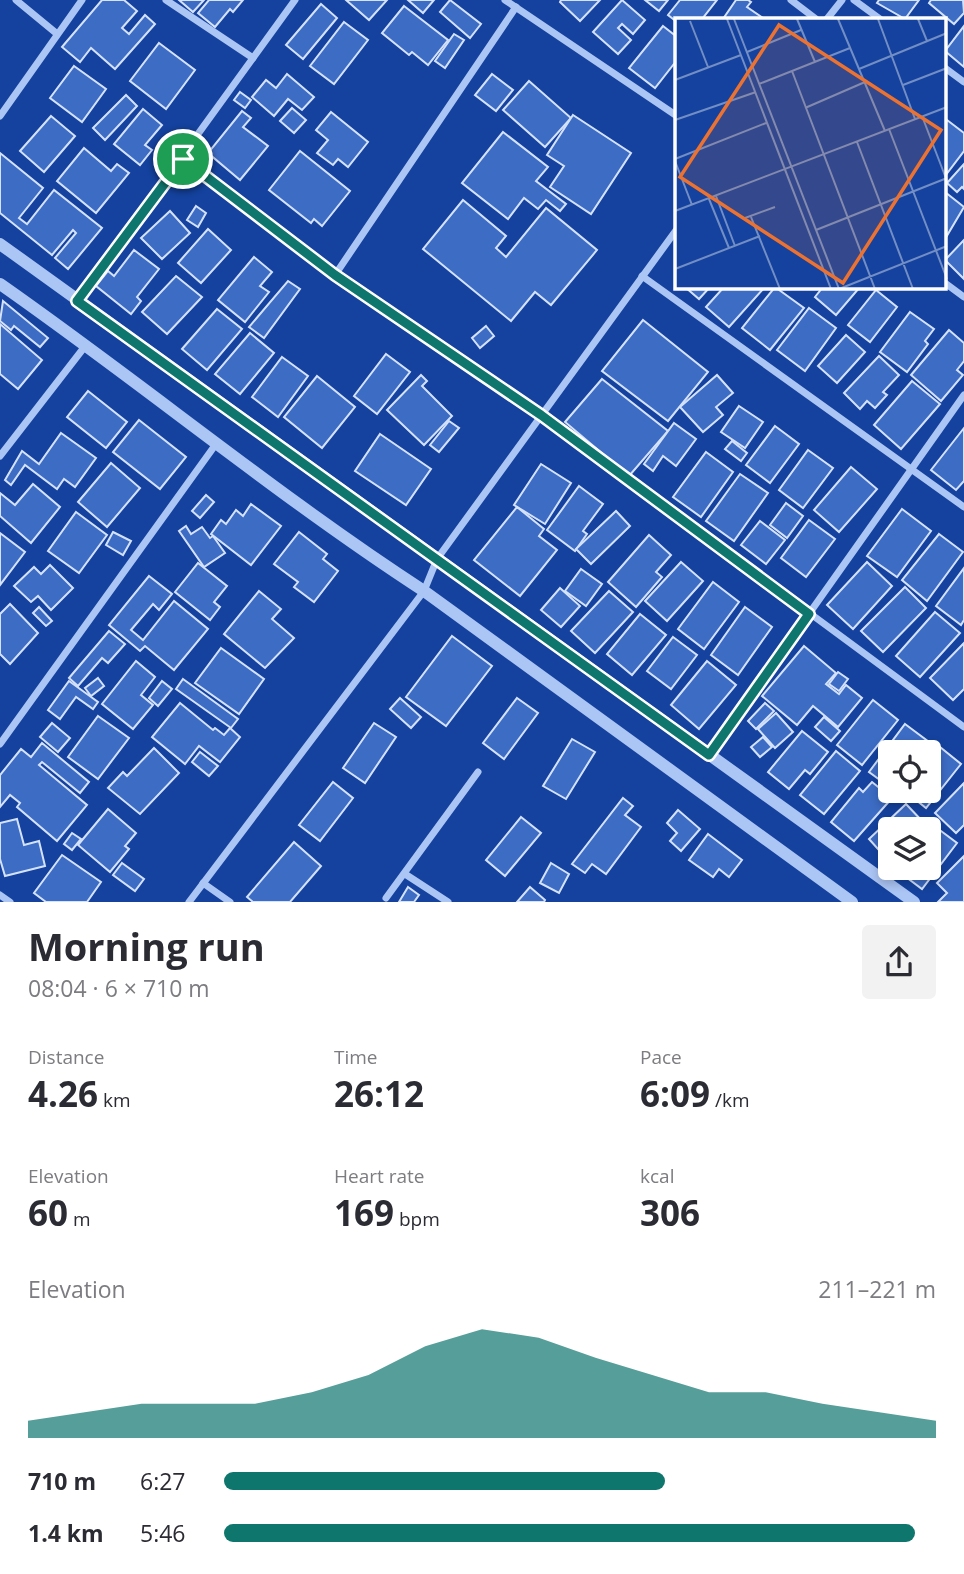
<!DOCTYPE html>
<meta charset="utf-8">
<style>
body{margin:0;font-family:"Open Sans",sans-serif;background:#f2f2f3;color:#2b2b33;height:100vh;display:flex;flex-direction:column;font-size:26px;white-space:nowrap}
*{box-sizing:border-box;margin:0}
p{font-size:23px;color:#7c7c81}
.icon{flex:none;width:38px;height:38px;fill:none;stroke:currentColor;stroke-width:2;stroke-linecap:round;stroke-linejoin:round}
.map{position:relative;height:902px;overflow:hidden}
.panel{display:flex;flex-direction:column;background:#fff;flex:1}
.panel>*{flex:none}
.controls{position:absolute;left:878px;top:740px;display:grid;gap:14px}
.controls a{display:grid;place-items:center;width:63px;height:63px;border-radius:7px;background:#fff;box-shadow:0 4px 10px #0003;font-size:35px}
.pin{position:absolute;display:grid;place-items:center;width:60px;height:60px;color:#fff;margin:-30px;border:4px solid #fff;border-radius:50%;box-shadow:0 2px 7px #0007}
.round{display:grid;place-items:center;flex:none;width:74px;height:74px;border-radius:7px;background:#f2f2f3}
.headline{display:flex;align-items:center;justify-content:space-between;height:119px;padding:0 28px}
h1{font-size:38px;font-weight:700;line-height:52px}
.figures{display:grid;grid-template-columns:repeat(3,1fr);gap:10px;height:119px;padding:7px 28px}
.figures div{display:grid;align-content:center}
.figures b{font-size:35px;font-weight:700}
.figures small{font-size:19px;font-weight:400}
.figures p{font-size:19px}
.chart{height:196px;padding:14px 28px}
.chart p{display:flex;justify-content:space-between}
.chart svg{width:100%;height:126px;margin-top:7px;fill:#0f766e;opacity:.7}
ul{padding:0 28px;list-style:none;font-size:23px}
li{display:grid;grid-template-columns:112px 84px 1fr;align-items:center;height:52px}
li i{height:18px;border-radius:9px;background:#0f766e}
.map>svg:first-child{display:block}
</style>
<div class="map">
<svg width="964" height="902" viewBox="0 0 964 902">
<rect width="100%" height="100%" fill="#14429e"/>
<g fill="#3d6cc4" stroke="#d4e2fd" stroke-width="2">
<polygon points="102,0 124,0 137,11 122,28 129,34 145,15 155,24 115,69 91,48 80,62 62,47"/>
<polygon points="179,0 204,0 193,12"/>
<polygon points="209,0 243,0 233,12 230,9 215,27 198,13"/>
<polygon points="346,0 387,0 369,20"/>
<polygon points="408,0 434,0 423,13"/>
<polygon points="450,0 481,24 470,38 440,12"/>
<polygon points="561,0 600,0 580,21 560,2"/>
<polygon points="622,0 645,20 633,34 622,24 618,28 631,40 618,54 593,32"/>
<polygon points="645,0 668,0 659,11"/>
<polygon points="680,0 717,0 702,19 677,22 668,15"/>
<polygon points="736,0 748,0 751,2 747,7 763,18 723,19"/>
<polygon points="879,0 919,0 905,19 877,3"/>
<polygon points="931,0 963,0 964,13 954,24 929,3"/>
<polygon points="321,4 337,18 303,59 286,45"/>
<polygon points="404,6 448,40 428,65 412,52 409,55 382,33"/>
<polygon points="344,22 368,40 334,84 310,66"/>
<polygon points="663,26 677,37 677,60 655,88 629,68"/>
<polygon points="964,26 964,67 945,51"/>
<polygon points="454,34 464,40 445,68 435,61"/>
<polygon points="159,43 195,70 166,109 130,81"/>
<polygon points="74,66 106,89 82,122 50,98"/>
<polygon points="287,74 314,97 302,110 288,99 274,116 252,97 266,80 276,88"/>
<polygon points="492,74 513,90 496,111 475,95"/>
<polygon points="529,81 571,118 545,147 503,110"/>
<polygon points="240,92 251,100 245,108 234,100"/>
<polygon points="126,95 137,106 105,140 93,128"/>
<polygon points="292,108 306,120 294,133 280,121"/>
<polygon points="143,109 162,125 145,145 152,150 140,165 114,144"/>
<polygon points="242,111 251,118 243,127 268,146 240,180 208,153"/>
<polygon points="331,112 368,142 348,167 338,159 333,165 317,153 328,140 316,130"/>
<polygon points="573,115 631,153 591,214 550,187 564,166 547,155"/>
<polygon points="51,116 75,136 44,172 20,151"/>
<polygon points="947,120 964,133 964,151 945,176 945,123"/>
<polygon points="503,132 548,167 536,181 566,204 560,211 546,200 538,209 524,198 508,219 462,183"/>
<polygon points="84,148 111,171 117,164 129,173 96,213 57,181"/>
<polygon points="300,151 350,191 322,226 314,219 311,223 269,190"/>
<polygon points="0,153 43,188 19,218 27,224 54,190 102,228 68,269 55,258 76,233 73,230 52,255 0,213"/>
<polygon points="964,164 964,189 962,187 957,192 947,183"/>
<polygon points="945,192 964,207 945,239"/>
<polygon points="463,200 506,236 496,248 506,257 546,208 597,250 551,305 535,292 511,321 423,249"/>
<polygon points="196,206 206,213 198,227 187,220"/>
<polygon points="170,211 190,233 162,259 141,238"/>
<polygon points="208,229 231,250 201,283 178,263"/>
<polygon points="964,240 964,279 945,260"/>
<polygon points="134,250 159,269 137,297 141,301 131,314 96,286 108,271 114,276"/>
<polygon points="254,257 272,272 260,286 269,292 245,322 218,300"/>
<polygon points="176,276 202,297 167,334 142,312"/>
<polygon points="288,281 300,289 264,338 249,327"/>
<polygon points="685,287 710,287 699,299"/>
<polygon points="724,287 765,287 729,327 706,307"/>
<polygon points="775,287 804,308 770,350 742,328"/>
<polygon points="823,287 860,287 836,315 815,297"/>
<polygon points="876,290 897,307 870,342 848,325"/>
<polygon points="3,301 48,338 40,347 14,326 11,330 0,321"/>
<polygon points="809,308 836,328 805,371 777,350"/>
<polygon points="217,309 242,329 207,370 182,349"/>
<polygon points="910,312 934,329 925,341 928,344 907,372 880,352"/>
<polygon points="643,320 708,372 668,421 602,371"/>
<polygon points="0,324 42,360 18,389 0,374"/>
<polygon points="486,326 494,336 480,348 472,338"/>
<polygon points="949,330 964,343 964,361 957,370 963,375 941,401 911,375"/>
<polygon points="250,333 274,353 240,394 215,374"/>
<polygon points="846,335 865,352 837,383 818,366"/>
<polygon points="386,354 410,372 377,414 354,396"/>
<polygon points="879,356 899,375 883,392 887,395 875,408 867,401 860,409 844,393"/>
<polygon points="282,357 308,376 278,417 252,397"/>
<polygon points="421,375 427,381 422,386 452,416 424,445 387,410"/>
<polygon points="717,375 733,393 716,407 723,415 703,432 680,407"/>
<polygon points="317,376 355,407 322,448 284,417"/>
<polygon points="602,379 668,431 629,476 565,422"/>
<polygon points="912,381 940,404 901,449 874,425"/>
<polygon points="88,391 127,422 106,448 67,417"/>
<polygon points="739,406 763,422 745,448 721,432"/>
<polygon points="139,420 186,457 160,489 113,452"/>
<polygon points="449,421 459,428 439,452 430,445"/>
<polygon points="674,423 696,439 676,466 663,456 653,471 644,464"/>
<polygon points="775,426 799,444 770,483 746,465"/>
<polygon points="964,428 964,481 956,490 931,470"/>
<polygon points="61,433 96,458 75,487 64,479 57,489 25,465 11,485 5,480 22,451 39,464"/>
<polygon points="380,434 431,469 406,505 355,471"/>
<polygon points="732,441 747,453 741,461 725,449"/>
<polygon points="808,450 833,468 803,508 779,490"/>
<polygon points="706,452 733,472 701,517 673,497"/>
<polygon points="111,463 140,488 107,527 78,502"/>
<polygon points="541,464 571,483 545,524 514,505"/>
<polygon points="851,467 877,489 839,532 814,510"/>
<polygon points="740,474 768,493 734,541 706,521"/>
<polygon points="33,484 60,507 31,543 0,516 0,493 15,505"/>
<polygon points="579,486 603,504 583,531 587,534 575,551 547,530"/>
<polygon points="206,495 214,502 200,518 192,511"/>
<polygon points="786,503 803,516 787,538 770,525"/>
<polygon points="251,504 281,526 251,565 211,534 221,520 226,524 236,510 243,516"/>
<polygon points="517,507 544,529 539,536 557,550 520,596 474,560"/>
<polygon points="902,509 931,531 897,577 867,556"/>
<polygon points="616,511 630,526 591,564 576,549"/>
<polygon points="76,512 107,535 79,573 48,551"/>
<polygon points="809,520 835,539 806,577 781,558"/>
<polygon points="760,521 785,540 766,564 741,545"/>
<polygon points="186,526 191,534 202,527 210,538 213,536 225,553 204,567 179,531"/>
<polygon points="113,532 131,541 123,555 106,545"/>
<polygon points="299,532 327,554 323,559 338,571 314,602 294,587 298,582 274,564"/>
<polygon points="0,533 25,552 0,585"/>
<polygon points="939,534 963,552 927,601 902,580"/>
<polygon points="649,535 671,555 656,572 662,577 636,607 608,582"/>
<polygon points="681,562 703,581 667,621 645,601"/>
<polygon points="867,562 892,586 853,629 827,605"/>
<polygon points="198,563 227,586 214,602 220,607 210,620 175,592"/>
<polygon points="50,565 73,588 51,610 38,596 31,602 14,586 34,567 41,574"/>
<polygon points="964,568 964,620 961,625 936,606"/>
<polygon points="581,569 602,584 586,606 565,591"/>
<polygon points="149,576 172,594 159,610 153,604 131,630 143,640 174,601 208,629 174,670 145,646 140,651 109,625"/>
<polygon points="713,582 739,602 704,649 678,629"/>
<polygon points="905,587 926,608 883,652 861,631"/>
<polygon points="560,588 580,606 561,627 541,610"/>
<polygon points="259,591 281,609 272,619 294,638 265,668 224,634"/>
<polygon points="609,591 633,612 595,653 571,631"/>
<polygon points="10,604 38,633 10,664 0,654 0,614"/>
<polygon points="39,607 52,621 46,626 33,613"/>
<polygon points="745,607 772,627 738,675 711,655"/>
<polygon points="935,612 960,633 920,677 896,656"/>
<polygon points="640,614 666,635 632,675 607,654"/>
<polygon points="109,631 125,644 108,663 102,658 78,686 69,678"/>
<polygon points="452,636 492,666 446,726 406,697"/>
<polygon points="673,637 697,655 671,689 647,671"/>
<polygon points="964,643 964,689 953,700 930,678"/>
<polygon points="804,646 836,673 826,684 839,694 846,685 862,698 838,727 813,706 797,725 762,696"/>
<polygon points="221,648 264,679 239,714 195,683"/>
<polygon points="136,661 155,677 141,695 153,705 133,729 102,704"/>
<polygon points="707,661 736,685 699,729 671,705"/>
<polygon points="838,672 848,679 839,691 829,684"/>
<polygon points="98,678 104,686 91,696 85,688"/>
<polygon points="183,679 238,719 231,728 176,689"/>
<polygon points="69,681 98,702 93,709 76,697 60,719 48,710"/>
<polygon points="162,681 172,689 158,706 149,698"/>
<polygon points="400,698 421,717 411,728 390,709"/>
<polygon points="517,698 538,713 504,759 483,743"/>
<polygon points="873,700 898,720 862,765 837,745"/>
<polygon points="180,703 213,730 215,728 224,735 230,728 240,737 220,762 199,746 185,764 152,737"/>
<polygon points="765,703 774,711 756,729 748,721"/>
<polygon points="776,713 793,732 775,748 758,729"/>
<polygon points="98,716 129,738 98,779 68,757"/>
<polygon points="824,717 840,731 831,741 815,727"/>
<polygon points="52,723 70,738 58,752 40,737"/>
<polygon points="374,723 396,737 365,783 343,768"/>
<polygon points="905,724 929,742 921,752 891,752 891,788 869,772"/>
<polygon points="802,731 828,752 810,774 805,770 789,789 768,772"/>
<polygon points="763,737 772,747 760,757 751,747"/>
<polygon points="572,739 595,752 566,799 543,786"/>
<polygon points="42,743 89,782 80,793 42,762 39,765 87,805 57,841 17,807 20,803 10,795 0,807 0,775 21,749 31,757"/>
<polygon points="940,747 961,764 926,808 906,792 929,791 929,761"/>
<polygon points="154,748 179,773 140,814 108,788 123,772 127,776"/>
<polygon points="836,751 860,771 824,814 800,795"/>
<polygon points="200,752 218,766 209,776 192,762"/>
<polygon points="333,782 353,798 320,841 299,825"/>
<polygon points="872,782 892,798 854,841 831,822 859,788 863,792"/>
<polygon points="964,783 964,825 956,833 935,813"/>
<polygon points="623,798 633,806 625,815 641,827 606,874 592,864 585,873 572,864"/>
<polygon points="906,804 924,823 916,830 891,830 891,855 887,859 869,839"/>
<polygon points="108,809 136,833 125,846 129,849 110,872 78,845"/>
<polygon points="678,810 700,829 681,851 670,841 677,833 667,823"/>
<polygon points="521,817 541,833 505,876 486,860"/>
<polygon points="17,819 24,845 39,841 45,866 5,876 0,859 0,823"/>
<polygon points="933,825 957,843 922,889 898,871 900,868 929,868 929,830"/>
<polygon points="72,833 81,839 72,850 64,844"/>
<polygon points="708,834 742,860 729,877 719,869 713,877 689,860"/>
<polygon points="294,842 321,866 290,902 253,902 247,897"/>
<polygon points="62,855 101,882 87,902 46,902 34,893"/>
<polygon points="964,856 964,902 938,902 947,893 937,883"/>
<polygon points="122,863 144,879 135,891 113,875"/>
<polygon points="551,863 569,874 559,893 540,883"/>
<polygon points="408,887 419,895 414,902 399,902"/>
<polygon points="530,887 545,900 544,902 517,902"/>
</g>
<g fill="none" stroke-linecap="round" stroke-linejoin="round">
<g stroke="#abc5f4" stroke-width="7">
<polyline points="16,0 56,33"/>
<polyline points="166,0 253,58"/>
<polyline points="505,0 677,116"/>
<polyline points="791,0 816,19"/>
<polyline points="854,0 880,19"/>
<polyline points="827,19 842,0"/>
<polyline points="945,68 964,82"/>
<polyline points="0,116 82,0"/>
<polyline points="183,159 335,275 541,415 964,727"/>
<polyline points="335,275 516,7"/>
<polyline points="642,276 964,507"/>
<polyline points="945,283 964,297"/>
<polyline points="77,301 295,0"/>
<polyline points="0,456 86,345"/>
<polyline points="0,744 216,444"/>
<polyline points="709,755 964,395"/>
<polyline points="405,874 448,902"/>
<polyline points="203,883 230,902"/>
<polyline points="0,895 10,902"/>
<polyline points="386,898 478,772"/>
<polyline points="189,902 424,591 437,559 677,229"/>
</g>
<g stroke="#abc5f4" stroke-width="12">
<polyline points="0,244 914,902"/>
<path d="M0,284C143,384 278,496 424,591L852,902"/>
</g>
</g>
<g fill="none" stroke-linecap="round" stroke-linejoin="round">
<g stroke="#fff" stroke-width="14">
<polygon id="route" points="183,159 335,275 541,415 809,614 709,755 77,301"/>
</g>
<use href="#route" stroke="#0f766e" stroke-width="9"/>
</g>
<g transform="translate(675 18)">
<rect width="271" height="271" fill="#14429e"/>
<path fill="none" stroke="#728ec5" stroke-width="2" d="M52,1L156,271M59,1L164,271M122,1L140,44M163,1L210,113M203,1L240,101M243,1L252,23M15,3L33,49M72,34L126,12M184,51L272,15M117,53L200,271M0,62L66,37M84,66L175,30M228,67L272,50M130,90L190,64M247,98L272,163M0,102L81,74M214,111L272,261M182,124L238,271M0,141L91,105M0,143L17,187M41,178L60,228M34,181L54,230M0,193L272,89M76,199L105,271M70,200L100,189M141,212L272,160M0,251L85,218M164,271L272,228"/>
<path fill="#eb7230" fill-opacity="0.15" stroke="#eb7230" stroke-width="3.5" d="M104,7L266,112L168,265L5,159Z"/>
<rect width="271" height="271" fill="none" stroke="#fff" stroke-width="3.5"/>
</g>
</svg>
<div class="controls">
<a><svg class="icon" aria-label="locate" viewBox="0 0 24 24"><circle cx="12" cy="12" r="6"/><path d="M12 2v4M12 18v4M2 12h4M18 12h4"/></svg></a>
<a><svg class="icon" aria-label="layers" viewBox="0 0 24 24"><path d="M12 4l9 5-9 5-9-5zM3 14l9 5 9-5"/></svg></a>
</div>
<div class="pin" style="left:183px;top:159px;background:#1e9e55"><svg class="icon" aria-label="arrive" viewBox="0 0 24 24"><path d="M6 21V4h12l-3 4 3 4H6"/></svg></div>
</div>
<section class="panel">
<div class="headline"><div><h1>Morning run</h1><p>08:04 · 6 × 710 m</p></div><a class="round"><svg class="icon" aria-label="share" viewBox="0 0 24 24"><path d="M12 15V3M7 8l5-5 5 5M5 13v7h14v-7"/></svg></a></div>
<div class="figures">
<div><p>Distance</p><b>4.26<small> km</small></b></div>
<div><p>Time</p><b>26:12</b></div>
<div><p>Pace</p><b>6:09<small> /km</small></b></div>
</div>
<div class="figures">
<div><p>Elevation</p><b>60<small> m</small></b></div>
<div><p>Heart rate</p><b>169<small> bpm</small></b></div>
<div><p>kcal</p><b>306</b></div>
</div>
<div class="chart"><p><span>Elevation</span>211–221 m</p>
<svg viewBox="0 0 160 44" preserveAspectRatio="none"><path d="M0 44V38L10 35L20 32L30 32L40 32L50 28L60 22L70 12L80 6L90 9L100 16L110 22L120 28L130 28L140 32L150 35L160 38V44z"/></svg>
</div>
<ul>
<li><b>710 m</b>6:27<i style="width:62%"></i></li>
<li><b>1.4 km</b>5:46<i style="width:97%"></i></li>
</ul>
</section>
